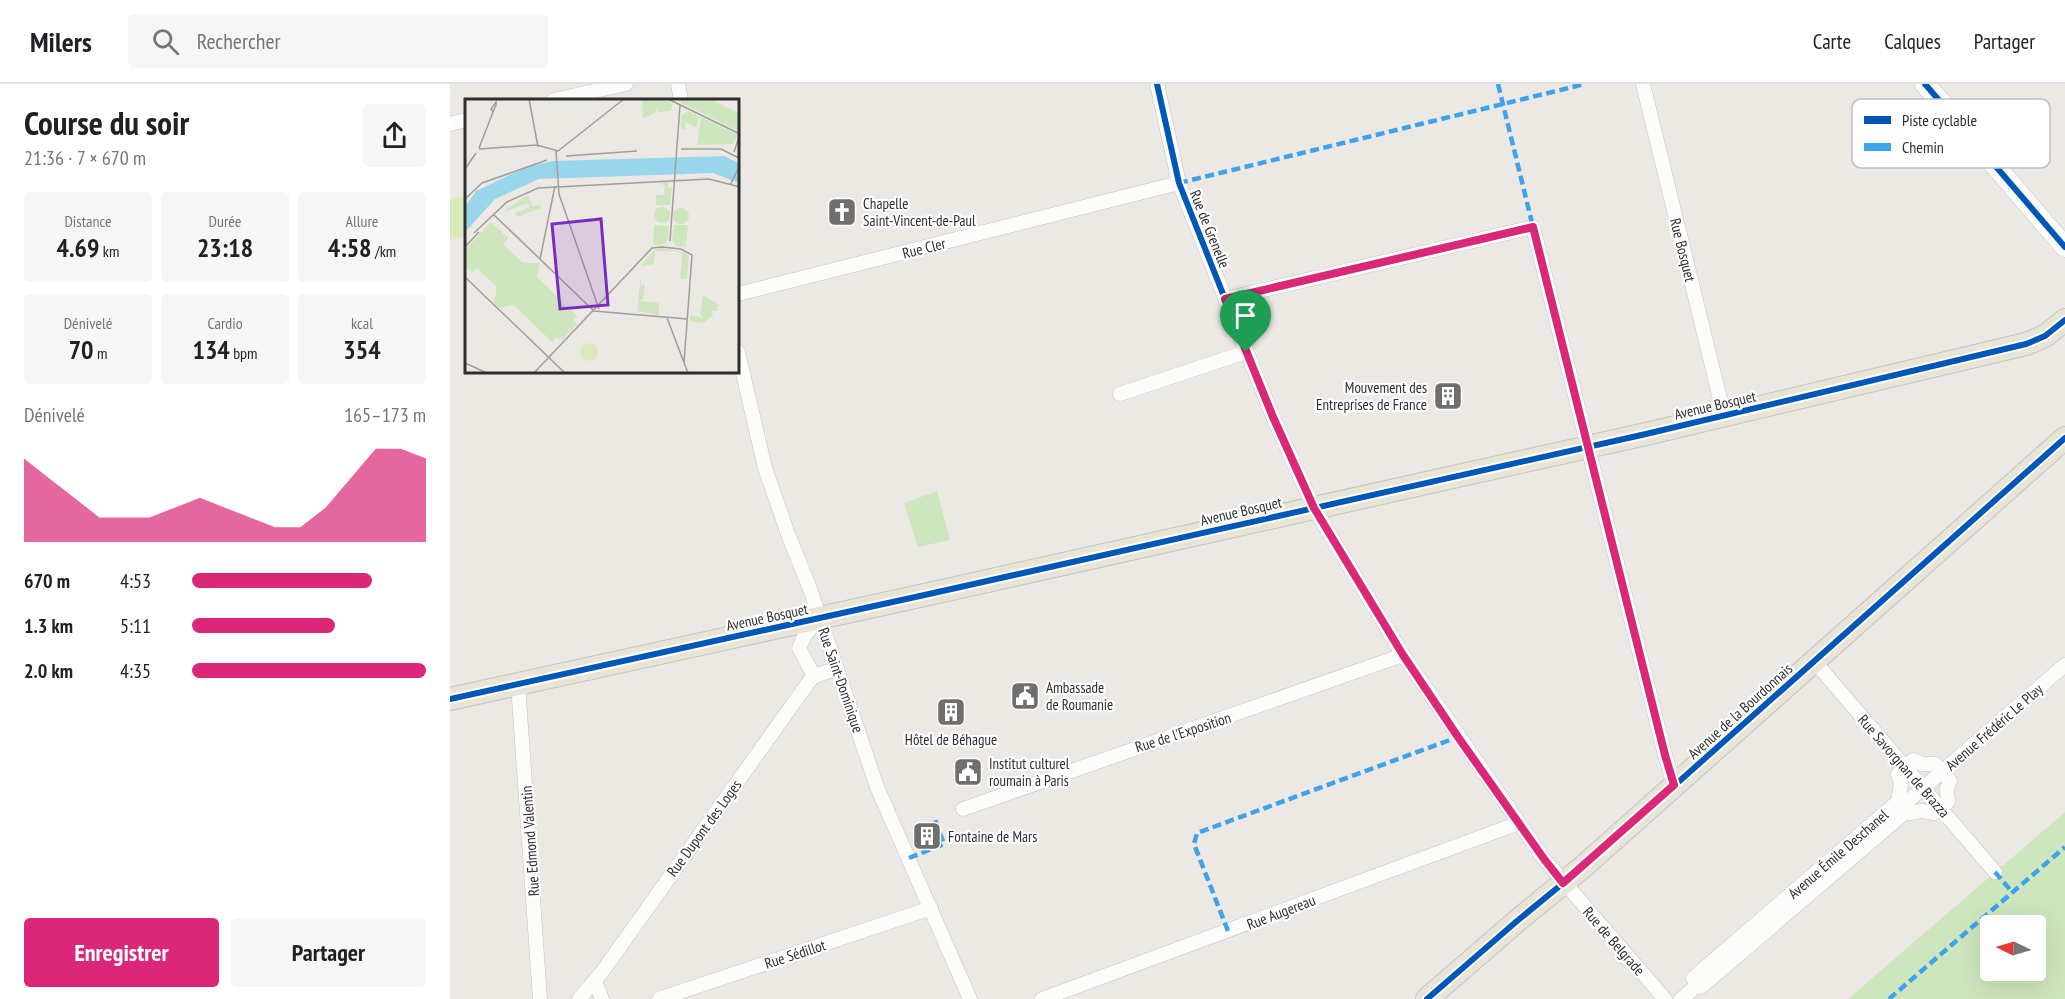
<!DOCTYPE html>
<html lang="fr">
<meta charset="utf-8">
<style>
body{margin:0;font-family:"PT Sans Narrow",sans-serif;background:#f6f6f6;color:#202124;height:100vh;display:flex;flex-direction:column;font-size:22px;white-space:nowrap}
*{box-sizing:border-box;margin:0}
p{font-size:20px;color:#757577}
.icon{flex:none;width:33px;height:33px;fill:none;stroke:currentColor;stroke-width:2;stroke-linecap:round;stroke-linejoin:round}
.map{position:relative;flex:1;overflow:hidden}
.details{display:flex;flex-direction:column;background:#fff;width:450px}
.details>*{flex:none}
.needle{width:39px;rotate:275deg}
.controls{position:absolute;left:1530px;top:831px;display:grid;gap:12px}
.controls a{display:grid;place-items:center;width:66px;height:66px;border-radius:6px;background:#fff;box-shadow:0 6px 24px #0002;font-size:30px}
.pin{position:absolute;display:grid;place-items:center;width:51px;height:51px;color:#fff;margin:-62px -26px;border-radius:50% 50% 50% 0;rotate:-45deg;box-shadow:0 0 6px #0007}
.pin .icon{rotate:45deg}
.round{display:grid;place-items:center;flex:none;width:63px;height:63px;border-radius:6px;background:#f6f6f6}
.summary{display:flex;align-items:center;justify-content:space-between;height:102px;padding:0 24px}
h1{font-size:33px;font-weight:600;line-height:45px}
.stats{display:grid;grid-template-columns:repeat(3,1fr);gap:9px;height:102px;padding:6px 24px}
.stats div{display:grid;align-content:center;border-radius:6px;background:#f6f6f6;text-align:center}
.stats b{font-size:26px;font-weight:600}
.stats small{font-size:16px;font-weight:400}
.stats p{font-size:16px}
.chart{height:168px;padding:12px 24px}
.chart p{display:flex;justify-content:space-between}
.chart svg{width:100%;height:108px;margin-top:6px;fill:#db2777;opacity:.7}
.primary-button{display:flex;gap:12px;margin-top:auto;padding:12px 24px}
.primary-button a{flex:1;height:69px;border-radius:6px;background:#db2777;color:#fff;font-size:24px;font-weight:600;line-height:69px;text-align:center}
.primary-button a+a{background:#f6f6f6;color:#202124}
ul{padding:0 24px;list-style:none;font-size:20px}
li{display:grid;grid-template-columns:96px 72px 1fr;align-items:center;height:45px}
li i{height:15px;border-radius:8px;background:#db2777}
header{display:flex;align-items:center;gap:36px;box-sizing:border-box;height:84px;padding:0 30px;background:#fff;border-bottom:2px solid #e0e0e0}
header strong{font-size:28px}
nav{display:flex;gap:33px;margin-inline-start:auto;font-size:21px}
.search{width:420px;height:54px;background:#f6f6f6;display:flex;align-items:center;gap:15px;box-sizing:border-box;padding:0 21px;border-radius:6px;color:#757577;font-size:22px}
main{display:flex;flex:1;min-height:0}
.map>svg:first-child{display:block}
</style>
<header>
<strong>Milers</strong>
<div class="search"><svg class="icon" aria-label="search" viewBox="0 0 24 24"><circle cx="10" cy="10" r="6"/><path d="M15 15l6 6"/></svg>Rechercher</div>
<nav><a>Carte</a><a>Calques</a><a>Partager</a></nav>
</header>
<main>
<section class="details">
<div class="summary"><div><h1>Course du soir</h1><p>21:36 · 7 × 670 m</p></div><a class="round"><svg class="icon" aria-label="share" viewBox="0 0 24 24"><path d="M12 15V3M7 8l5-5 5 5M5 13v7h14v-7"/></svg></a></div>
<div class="stats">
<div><p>Distance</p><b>4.69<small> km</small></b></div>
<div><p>Durée</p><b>23:18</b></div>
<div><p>Allure</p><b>4:58<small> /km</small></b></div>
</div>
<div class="stats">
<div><p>Dénivelé</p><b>70<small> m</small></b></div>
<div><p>Cardio</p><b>134<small> bpm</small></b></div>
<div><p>kcal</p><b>354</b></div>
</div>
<div class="chart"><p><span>Dénivelé</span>165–173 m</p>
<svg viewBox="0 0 160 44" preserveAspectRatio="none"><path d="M0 44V10L10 18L20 26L30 34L40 34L50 34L60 30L70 26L80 30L90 34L100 38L110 38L120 30L130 18L140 6L150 6L160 10V44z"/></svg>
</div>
<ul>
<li><b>670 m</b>4:53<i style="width:77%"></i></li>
<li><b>1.3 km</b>5:11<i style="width:61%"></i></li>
<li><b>2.0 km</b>4:35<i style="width:100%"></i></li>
</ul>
<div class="primary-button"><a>Enregistrer</a><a>Partager</a></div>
</section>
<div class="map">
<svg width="1615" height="915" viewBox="0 0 1615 915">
<rect width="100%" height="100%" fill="#ece8e4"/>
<g fill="#cee6be" fill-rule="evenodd">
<polygon points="487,407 500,456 468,463 454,419"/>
<path d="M1615,728V915H1398ZM1540,842H1586V886H1540Z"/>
</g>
<polygon fill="#d9eabb" points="16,112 16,152 0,156 0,116"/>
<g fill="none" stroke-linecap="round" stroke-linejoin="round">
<g stroke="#c5c4c5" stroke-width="15">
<g id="street">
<polyline points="228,0 231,16"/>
<polyline points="707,0 729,99 823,333 864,424 953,571 1094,775 1215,915"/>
<polyline points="1193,0 1274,331"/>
<polyline points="104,16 176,0"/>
<polyline points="0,40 16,36"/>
<polyline points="288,210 729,99"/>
<polyline points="775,215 1083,143 1215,671 1224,701"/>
<polyline points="288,268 315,384 339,453 359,502 427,703 520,915"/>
<polyline points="670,310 796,268"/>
<polyline points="1364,577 1545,788"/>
<polyline points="364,592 349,564 355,551 368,535"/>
<polyline points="68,600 90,915"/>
<polygon points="1463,676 1472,680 1485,680 1500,697 1497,705 1498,718 1484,729 1472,727 1460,729 1458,726 1251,903 1243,894 1452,714 1449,711 1451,699 1448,690"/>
<polyline points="513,725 953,571"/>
<polyline points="1449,725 1615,581"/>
<polyline points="145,897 152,915"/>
<polyline points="129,915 152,888 358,599 364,592 386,585"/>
<polyline points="209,915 481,824"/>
<polyline points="592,915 1069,739"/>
<polyline points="1231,915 1253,896"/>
</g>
</g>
<g stroke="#c5c4c5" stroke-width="21">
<polyline id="secondary" points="1475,0 1615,163"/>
</g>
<g stroke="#c6c5c4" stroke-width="24">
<g id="primary">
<polyline points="0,615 479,510 1196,350 1576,260 1595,252 1615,236"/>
<polyline points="977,915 1067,837 1134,782 1615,354"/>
</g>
</g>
<use href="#street" stroke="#fcfcfb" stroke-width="14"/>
<use href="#secondary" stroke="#fcfcfb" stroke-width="20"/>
<use href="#primary" stroke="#e8e4d6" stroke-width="22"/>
<g stroke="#3ea3eb" stroke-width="4.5" stroke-dasharray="9 4.5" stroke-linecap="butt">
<polyline points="1048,0 1083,143"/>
<polyline points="729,99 1135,0"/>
<polyline points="459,774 494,760 485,736"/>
<polyline points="1545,788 1562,808"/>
<polyline points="778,847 744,760 747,749 1008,653"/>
<polyline points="1439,915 1615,763"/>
</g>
<g stroke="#fff" stroke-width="10">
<g id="cycleway">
<polyline points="707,0 729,99 796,268 849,394"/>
<polyline points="1475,0 1615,163"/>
<polyline points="0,615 479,510 1196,350 1576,260 1595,252 1615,236"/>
<polyline points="977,915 1067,837 1134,782 1615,354"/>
</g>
</g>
<use href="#cycleway" stroke="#0057b8" stroke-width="6"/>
</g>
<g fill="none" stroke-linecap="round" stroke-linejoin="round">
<g stroke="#fff" stroke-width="12">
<polygon id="route" points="1083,143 1215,671 1224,701 1113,799 1094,775 1008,653 953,571 864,424 823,333 775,215"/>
</g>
<use href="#route" stroke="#db2777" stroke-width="8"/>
</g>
<defs>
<g id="church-square" transform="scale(1.5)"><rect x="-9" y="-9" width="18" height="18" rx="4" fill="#706f6e" stroke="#fff"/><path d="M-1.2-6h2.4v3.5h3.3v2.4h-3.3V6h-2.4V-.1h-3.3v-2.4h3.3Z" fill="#fff"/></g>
<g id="building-square" transform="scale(1.5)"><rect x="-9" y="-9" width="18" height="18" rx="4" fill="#706f6e" stroke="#fff"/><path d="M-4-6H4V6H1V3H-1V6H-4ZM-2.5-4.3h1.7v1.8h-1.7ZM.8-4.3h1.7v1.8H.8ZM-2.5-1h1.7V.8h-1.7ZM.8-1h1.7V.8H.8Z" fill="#fff"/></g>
<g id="civic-square" transform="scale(1.5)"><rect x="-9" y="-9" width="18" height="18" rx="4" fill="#706f6e" stroke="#fff"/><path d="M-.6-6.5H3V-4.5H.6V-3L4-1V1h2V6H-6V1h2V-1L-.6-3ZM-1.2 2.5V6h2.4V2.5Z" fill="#fff"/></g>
</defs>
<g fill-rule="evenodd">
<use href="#church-square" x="392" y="128"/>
<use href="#building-square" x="998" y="312"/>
<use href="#civic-square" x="575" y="612"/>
<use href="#building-square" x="501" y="628"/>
<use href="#civic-square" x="518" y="688"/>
<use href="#building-square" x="477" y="752"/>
</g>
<g text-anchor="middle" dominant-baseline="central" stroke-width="4.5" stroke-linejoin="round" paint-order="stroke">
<g font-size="15" fill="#2e2e2e" stroke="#fff" text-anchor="start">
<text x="413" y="119">Chapelle<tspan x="413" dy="17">Saint-Vincent-de-Paul</tspan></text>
<text x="977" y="303" text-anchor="end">Mouvement des<tspan x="977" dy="17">Entreprises de France</tspan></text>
<text x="596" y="603">Ambassade<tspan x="596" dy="17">de Roumanie</tspan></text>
<text x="501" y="655" text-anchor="middle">Hôtel de Béhague</text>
<text x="539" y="679">Institut culturel<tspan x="539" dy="17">roumain à Paris</tspan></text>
<text x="498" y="752">Fontaine de Mars</text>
</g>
<g font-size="15" fill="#2e2e2e" stroke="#fff">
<text transform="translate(760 145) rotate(68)">Rue de Grenelle</text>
<text transform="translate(474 164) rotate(-14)">Rue Cler</text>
<text transform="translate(1233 166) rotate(76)">Rue Bosquet</text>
<text transform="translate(1265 321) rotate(-13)">Avenue Bosquet</text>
<text transform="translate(791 427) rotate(-13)">Avenue Bosquet</text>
<text transform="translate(317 533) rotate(-12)">Avenue Bosquet</text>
<text transform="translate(391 596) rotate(71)">Rue Saint-Dominique</text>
<text transform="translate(1290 627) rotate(-42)">Avenue de la Bourdonnais</text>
<text transform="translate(1544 643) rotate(-41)">Avenue Frédéric Le Play</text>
<text transform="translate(733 648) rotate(-18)">Rue de l'Exposition</text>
<text transform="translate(1454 682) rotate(49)">Rue Savorgnan de Brazza</text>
<text transform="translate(254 744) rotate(-54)">Rue Dupont des Loges</text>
<text transform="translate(80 757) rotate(-94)">Rue Edmond Valentin</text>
<text transform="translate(1388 770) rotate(-41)">Avenue Émile Deschanel</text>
<text transform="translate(831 828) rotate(-21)">Rue Augereau</text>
<text transform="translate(1164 857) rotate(49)">Rue de Belgrade</text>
<text transform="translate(345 870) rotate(-18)">Rue Sédillot</text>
</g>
</g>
<g transform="translate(15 15)">
<rect width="274" height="274" fill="#ece8e4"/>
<path d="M177,0H199L208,5L205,12L192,13L194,6L190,14L178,19ZM217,0H245L274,14V32L216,4ZM223,12L234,17L231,28L221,23L220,30H216V17ZM236,18L273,36L268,45L232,46ZM203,83V88L207,89L205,106H191V96H199L200,86L193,85ZM63,96L67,107L75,106L76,109L52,118L50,114L65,108L63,104L36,114ZM189 116a8 8 0 1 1 16 0a8 8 0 1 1-16 0ZM208 117a8 8 0 1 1 16 0a8 8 0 1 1-16 0ZM26,123L43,139L38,145L58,164H75L72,178L112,217L108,220L112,225L97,241L91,238L87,243L49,206L35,209L29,204L32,188L12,169L7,174L0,167V151ZM189,126L204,127L203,141L198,146H188ZM209,126H223L221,148L211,147L207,141ZM197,149L219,153L224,157L222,180H215L217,155L209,152H190L189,165L176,167L189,151ZM176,176V186H180L178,200L174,202L194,204V216L172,212ZM238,196L253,205L252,212H247L248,217L238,224L225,222V216L238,219L235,215Z" fill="#cee6be"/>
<path d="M115 253a9 9 0 1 1 18 0a9 9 0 1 1-18 0Z" fill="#d9eabb"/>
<path d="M259,57L274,64V84L248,74L74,80L30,100L0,133V108L11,92L63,67L88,62Z" fill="#99d6ec"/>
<path fill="none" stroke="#99d6ec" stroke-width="3" d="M95,68L203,65L229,60L259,62L271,67M95,73L207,71L217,74L245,70L275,79M0,112L15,96L39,81L90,68M0,125L4,126L1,121L5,116L37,89L64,78L90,73"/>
<path fill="none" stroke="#a09e9b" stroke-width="1.5" d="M64,0L73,48M203,0L275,35M31,3V6L28,13L26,10ZM14,49L28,13M14,50L72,46L93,52L159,0M216,50H256L274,59M91,52L94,95L134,210M269,53L275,35M101,57L172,52M0,70L11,54M265,86L275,66M0,100L17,84L82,61M28,115L129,212L222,220M9,134L42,103L73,89L244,80L275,88M205,142L215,6M0,148L14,133M75,160L90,87M0,178L100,274M202,219L223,274M0,264L22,274M69,274L187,149L197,148L216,150L227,156L219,264"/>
<path fill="#7b2cbf" fill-opacity="0.15" stroke="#7b2cbf" stroke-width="3" d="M136,120L143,206L95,210L87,125Z"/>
<rect width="274" height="274" fill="none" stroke="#2e2e2e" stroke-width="3"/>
</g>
<rect x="1402" y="15" width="198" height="69" rx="9" fill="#fff" stroke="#c0c0c0" stroke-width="1.5"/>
<rect x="1414" y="32" width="27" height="8" fill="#0057b8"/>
<rect x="1414" y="59" width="27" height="8" fill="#3ea3eb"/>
<g font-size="16" fill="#2e2e2e">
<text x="1452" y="42">Piste cyclable</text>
<text x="1452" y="69">Chemin</text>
</g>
</svg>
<div class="controls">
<a><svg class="needle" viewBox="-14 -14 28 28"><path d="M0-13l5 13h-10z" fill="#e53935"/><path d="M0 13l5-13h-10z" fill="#757577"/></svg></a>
</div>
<div class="pin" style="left:796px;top:268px;background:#1e9e55"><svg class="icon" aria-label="arrive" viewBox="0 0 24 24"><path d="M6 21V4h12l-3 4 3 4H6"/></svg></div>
</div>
</main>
